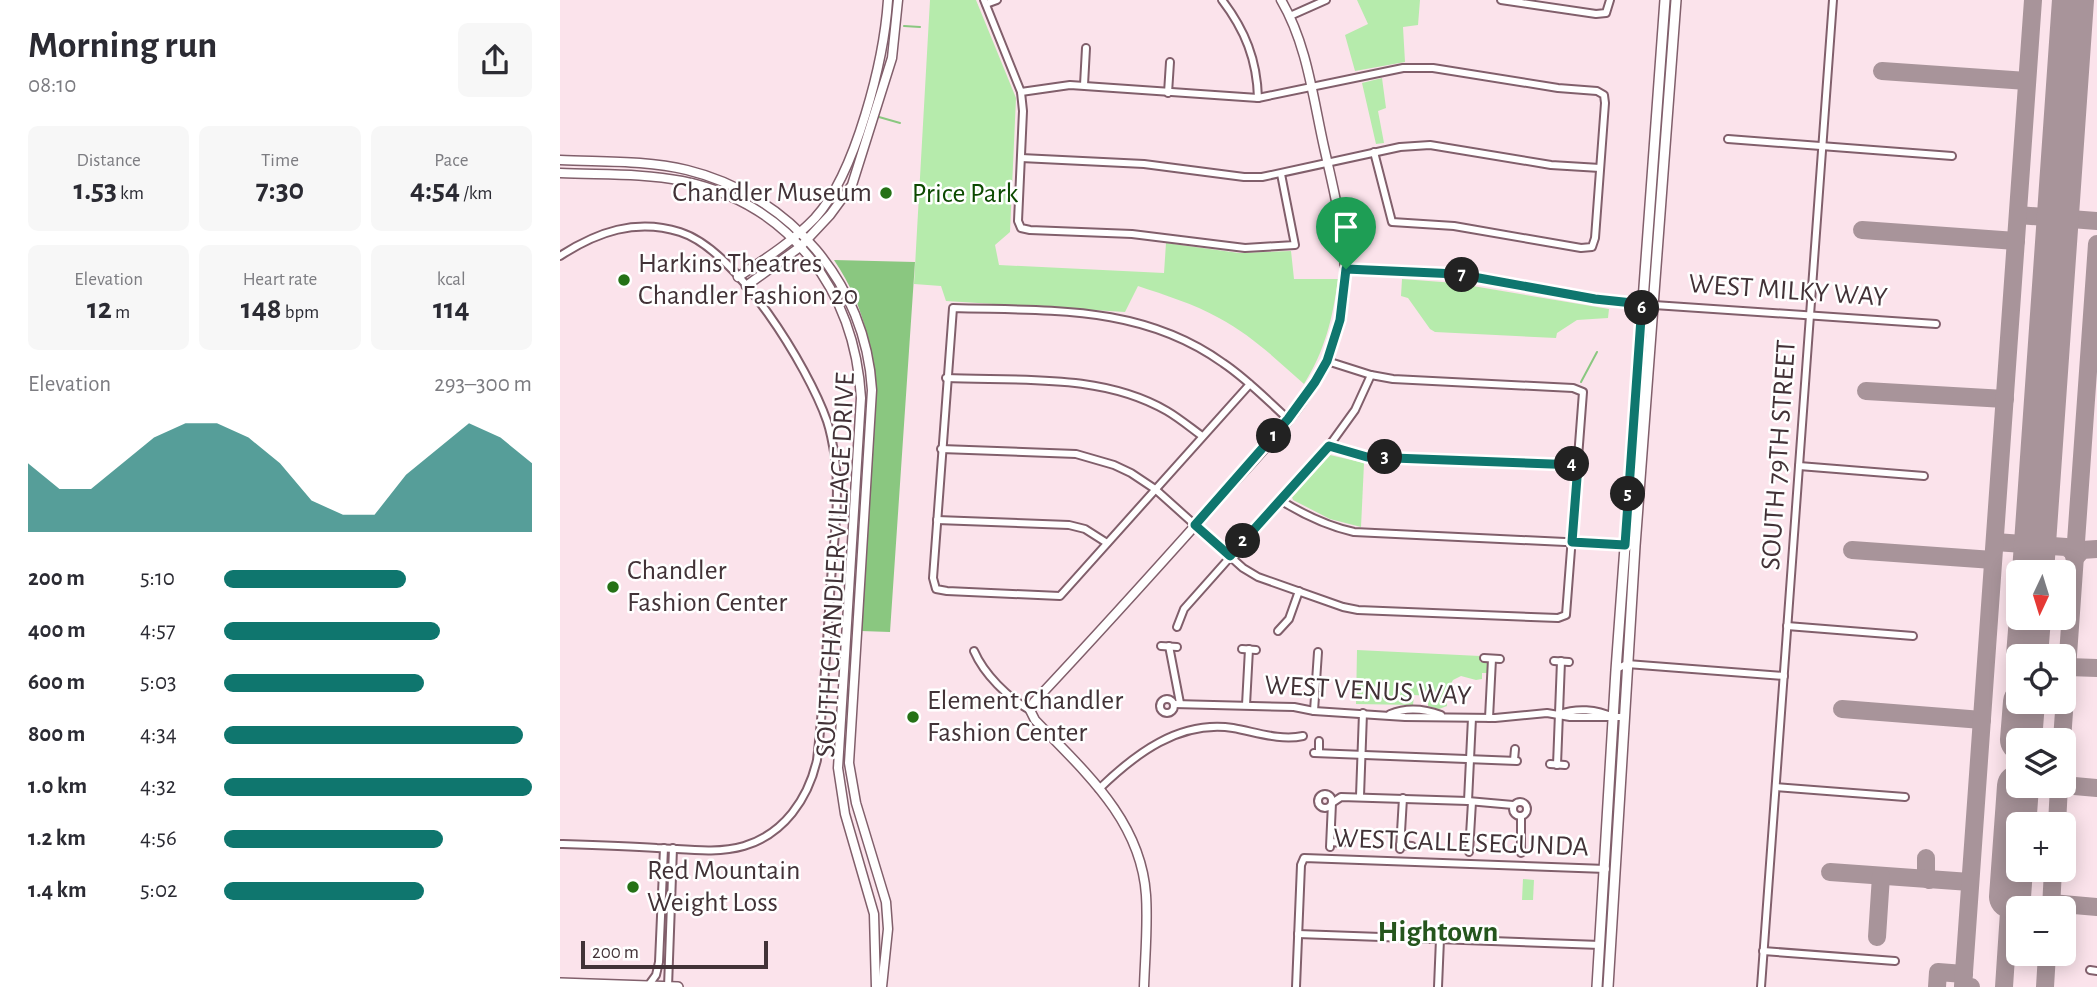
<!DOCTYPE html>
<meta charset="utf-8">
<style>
body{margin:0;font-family:"Alegreya Sans",sans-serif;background:#f7f7f7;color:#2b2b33;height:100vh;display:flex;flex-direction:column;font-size:26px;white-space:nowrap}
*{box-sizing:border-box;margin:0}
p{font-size:23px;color:#7c7c81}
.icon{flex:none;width:38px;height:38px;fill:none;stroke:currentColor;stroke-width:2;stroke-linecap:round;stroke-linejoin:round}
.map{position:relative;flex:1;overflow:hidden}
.panel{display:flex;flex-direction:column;background:#fff;width:560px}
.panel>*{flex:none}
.needle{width:46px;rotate:184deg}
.controls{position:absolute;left:1446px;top:560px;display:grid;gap:14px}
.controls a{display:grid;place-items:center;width:70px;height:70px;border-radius:10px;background:#fff;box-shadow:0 4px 18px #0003;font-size:35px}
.scale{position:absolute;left:21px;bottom:18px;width:187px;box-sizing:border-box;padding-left:7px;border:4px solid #423237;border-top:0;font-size:19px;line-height:24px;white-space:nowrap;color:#423237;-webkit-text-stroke:5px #fff;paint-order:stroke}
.pin{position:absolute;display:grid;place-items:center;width:60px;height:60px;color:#fff;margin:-72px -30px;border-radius:50% 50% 50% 0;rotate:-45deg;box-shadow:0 0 7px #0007}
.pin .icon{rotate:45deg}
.km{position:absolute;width:35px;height:35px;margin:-18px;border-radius:50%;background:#222;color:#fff;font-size:19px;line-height:35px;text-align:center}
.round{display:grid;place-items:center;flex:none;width:74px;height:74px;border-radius:10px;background:#f7f7f7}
.headline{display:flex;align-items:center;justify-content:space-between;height:119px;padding:0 28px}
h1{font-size:38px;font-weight:700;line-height:52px}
.figures{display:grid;grid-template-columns:repeat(3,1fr);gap:10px;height:119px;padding:7px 28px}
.figures div{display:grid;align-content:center;border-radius:10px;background:#f7f7f7;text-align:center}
.figures b{font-size:30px;font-weight:700}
.figures small{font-size:19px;font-weight:400}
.figures p{font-size:19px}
.chart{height:196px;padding:14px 28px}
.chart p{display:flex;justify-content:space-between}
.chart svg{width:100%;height:126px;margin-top:7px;fill:#0f766e;opacity:.7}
ul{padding:0 28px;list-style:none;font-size:23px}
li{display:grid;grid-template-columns:112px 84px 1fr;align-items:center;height:52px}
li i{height:18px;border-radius:9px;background:#0f766e}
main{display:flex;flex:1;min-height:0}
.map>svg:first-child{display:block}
</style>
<main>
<section class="panel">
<div class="headline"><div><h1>Morning run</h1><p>08:10</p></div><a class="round"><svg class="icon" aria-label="share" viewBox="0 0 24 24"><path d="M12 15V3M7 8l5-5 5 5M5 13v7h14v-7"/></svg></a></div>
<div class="figures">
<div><p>Distance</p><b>1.53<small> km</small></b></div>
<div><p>Time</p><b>7:30</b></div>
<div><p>Pace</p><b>4:54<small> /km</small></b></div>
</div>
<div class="figures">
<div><p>Elevation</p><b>12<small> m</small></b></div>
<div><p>Heart rate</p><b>148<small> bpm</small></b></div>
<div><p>kcal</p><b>114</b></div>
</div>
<div class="chart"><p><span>Elevation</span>293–300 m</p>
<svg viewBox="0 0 160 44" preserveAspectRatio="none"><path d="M0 44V20L10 29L20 29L30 20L40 11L50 6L60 6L70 11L80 20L90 33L100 38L110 38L120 24L130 15L140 6L150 11L160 20V44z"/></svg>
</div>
<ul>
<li><b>200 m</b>5:10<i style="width:59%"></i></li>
<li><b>400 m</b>4:57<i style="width:70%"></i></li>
<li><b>600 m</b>5:03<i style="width:65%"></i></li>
<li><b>800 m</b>4:34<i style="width:97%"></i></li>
<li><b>1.0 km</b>4:32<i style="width:100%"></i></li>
<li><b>1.2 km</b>4:56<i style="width:71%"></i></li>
<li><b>1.4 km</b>5:02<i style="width:65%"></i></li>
</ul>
</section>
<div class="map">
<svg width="1537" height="987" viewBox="0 0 1537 987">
<rect width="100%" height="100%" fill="#fbe3eb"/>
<g fill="#b6ebac">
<path d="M370,0H416L456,98L450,232L435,245L439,265L604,273L606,243L679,253L731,251L734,279H778C773,317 765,351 744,384C717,360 691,335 659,318C634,304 605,295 578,286L565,312L386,301L381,286L354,284Z"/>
<polygon points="797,0 860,0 858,25 843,27 845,62 795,71 785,35 808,24"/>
<polygon points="822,78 826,108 818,111 824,143 816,144 802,83"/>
<polygon points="842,279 895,283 1049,309 1048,318 1017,320 997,333 996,338 875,332 870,329 848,298 841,296"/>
<polygon points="770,455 804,463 801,527 770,519 733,500 732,497"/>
<polygon points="797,650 920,656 920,662 927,662 927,673 922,673 922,679 916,680 901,676 893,680 884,697 879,697 886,698 887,706 879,709 868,706 868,696 854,695 853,705 796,704"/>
<polygon points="963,879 974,880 973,900 962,900"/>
</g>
<path fill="#8ac780" d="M274,260L355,262L330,632L301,631C304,585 307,538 310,492C316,408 324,334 274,260Z"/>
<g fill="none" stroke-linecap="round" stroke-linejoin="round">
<g stroke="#8ac780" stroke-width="2">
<polyline points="344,26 360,27"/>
<polyline points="319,117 340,123"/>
<polyline points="1021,382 1037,352"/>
</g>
<g stroke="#a8949a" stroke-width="18">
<polyline points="1322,71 1467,81"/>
<polyline points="1458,215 1537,221"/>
<polyline points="1302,230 1456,241"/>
<polyline points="1306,391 1445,399"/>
<polyline points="1435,542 1506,547 1512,551 1515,558 1522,550 1537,549"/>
<polyline points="1292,550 1433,560"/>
<polyline points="1508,667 1537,668"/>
<polyline points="1282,709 1422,720"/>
<polyline points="1502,740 1537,244"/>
<polyline points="1503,785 1537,788"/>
<polyline points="1497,824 1499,786"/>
<polyline points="1366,858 1366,875 1369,880"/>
<polyline points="1270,872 1410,882"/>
<polyline points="1491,903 1537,907"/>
<polyline points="1491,908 1493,870"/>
<polyline points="1317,937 1321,876"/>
<polyline points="1377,987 1378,972 1404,974"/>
<polyline points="1411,987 1403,986 1473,0"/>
<polyline points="1444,987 1450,897"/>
<polyline points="1485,987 1487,954"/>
</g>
<g stroke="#a8949a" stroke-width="42">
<polyline points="1473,572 1513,0"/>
<polyline points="1467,656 1470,618"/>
<polyline points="1461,740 1464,702"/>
<polyline points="1450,897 1458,786"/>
</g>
<g stroke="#815f6b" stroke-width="10">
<g id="minor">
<polyline points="424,0 461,92 463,111 458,221 461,228 470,230 572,234 685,248 735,245 721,174"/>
<path d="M662,0C685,30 697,60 698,98"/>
<polyline points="941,0 1036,14 1046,13 1050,0"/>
<polyline points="426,4 437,0"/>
<polyline points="730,16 766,0"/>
<polyline points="524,85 526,48"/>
<polyline points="461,92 510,85 698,98 843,68 873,68 998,88 1037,91 1044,95 1045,103 1035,238 1032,247 1021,248 894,226 832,222 814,152"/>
<polyline points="608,93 610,62"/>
<polyline points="1168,139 1392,156"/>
<polyline points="461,158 584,164 684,177 702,177 840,147 870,145 991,165 1040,168"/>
<path d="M0,256C37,232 76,218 120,232C177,250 248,367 267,421C271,433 273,445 275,458C280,498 274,540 271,580C267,640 264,700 257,760C248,799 224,834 184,846C157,854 125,849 97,848C65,846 32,845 0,844"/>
<polyline points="1094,305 1376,324"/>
<path d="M386,378C459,381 542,373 607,411C619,418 631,428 642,436"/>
<path d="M690,384L500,596L387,591L376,589L373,578L393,308C488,311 581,304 663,363C687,379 707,400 728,419"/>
<polyline points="769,446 807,457 1018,465"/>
<polyline points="381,449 516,454 554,465 571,473 595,489 683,568 698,577 783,607 798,610 998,618 1006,615 1023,392 1013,388 833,379 811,375 767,361"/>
<polyline points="1239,466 1364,476"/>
<path d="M720,500C744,515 767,526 794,532L1067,545"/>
<polyline points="377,520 509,525 525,529 547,543"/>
<polyline points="1227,626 1353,636"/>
<polyline points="617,627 624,609 769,446 795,410 811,375"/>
<polyline points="718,631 729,619 739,591"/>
<polyline points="601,646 617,647"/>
<polyline points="609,646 620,703"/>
<polyline points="682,649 696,650"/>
<path d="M414,651C424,674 448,698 470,710"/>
<polyline points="924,658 940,659"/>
<polyline points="994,661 1009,662"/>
<polyline points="1056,669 1067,664 1224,676"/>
<circle cx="607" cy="706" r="7"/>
<polyline points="614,704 734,707 754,711 845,717 935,718 987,713 1010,717 1063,717"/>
<polyline points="686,705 689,649"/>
<polyline points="754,711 758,652"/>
<path d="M830,714C847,707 865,709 881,715"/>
<path d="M1000,714C1016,708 1037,709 1052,717"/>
<polyline points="929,718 932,659"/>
<polyline points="754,753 957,761"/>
<polyline points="759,753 759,741"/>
<polyline points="954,760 955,749"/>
<polyline points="990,764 1005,765"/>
<polyline points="997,765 1001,661"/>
<polyline points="1216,787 1345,797"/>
<path d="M539,789C575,754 619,720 673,728C696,732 720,741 743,736"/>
<circle cx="765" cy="801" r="7"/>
<polyline points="800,796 803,713"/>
<polyline points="908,801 912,718"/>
<circle cx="960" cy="809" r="7"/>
<polyline points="771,842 782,843"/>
<polyline points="840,845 852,846"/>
<polyline points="770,847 772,803 781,797 908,801 953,805"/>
<polyline points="840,849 843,798"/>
<polyline points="909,852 912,802"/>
<polyline points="961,853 961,816"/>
<polyline points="738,934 1040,945"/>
<polyline points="1203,951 1335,961"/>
<polyline points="1530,970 1537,971"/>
<polyline points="88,986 96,975 99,962 104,848"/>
<polyline points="108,987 113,848"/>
<polyline points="736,987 741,865 744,858 1046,869"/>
<polyline points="878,987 880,939"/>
<polyline points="1201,987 1273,0"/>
</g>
</g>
<g stroke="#815f6b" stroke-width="11">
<g id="tertiary">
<path d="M0,160C42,162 86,160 127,170C230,195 306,284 312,390L289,763L296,803L326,902L328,929L322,987"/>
<path d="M0,173C40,175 83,173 122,181C230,203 295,291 301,398L278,768L285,814L314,914L316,987"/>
<polyline points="786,269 897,274 1035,299 1087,305"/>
<path d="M178,277C205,259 232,242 255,218C296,173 324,60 328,0"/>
<polyline points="186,286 240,247 270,215 292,185 332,58 338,0"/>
<path d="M584,987C585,957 588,925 586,895C581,820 524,771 475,720L470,710L474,702C533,639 591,575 649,510C699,453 763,397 780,320C793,260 777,205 764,147C753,98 747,44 721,0"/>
</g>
</g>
<g stroke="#815f6b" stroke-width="12">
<g id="secondary">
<polyline points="0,983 118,987"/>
<polyline points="1037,987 1056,670 1105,0"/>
<polyline points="1048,987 1075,546 1116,0"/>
</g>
</g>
<use href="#minor" stroke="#fff" stroke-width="6"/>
<use href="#tertiary" stroke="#fff" stroke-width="8"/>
<use href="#secondary" stroke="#fff" stroke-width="9"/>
</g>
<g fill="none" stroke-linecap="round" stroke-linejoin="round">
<g stroke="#fff" stroke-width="14">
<polygon id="route" points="786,269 897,274 1035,299 1082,304 1065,545 1012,542 1018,465 807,457 769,446 670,556 635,525 728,419 755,382 767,361 780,320"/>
</g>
<use href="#route" stroke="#0f766e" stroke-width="9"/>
</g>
<g fill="#257116" stroke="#fff" stroke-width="2.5">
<circle cx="326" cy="193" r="7"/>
<circle cx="64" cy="280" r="7"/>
<circle cx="53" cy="587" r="7"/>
<circle cx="353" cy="717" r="7"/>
<circle cx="73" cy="887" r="7"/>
</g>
<g text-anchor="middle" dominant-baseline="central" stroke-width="5" stroke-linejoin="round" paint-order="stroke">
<g font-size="28" fill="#423237" stroke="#fff" text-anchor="start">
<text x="312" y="193" text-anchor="end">Chandler Museum</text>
<text x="78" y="264">Harkins Theatres<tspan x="78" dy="32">Chandler Fashion 20</tspan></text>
<text x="67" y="571">Chandler<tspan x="67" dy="32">Fashion Center</tspan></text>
<text x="367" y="701">Element Chandler<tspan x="367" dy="32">Fashion Center</tspan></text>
<text x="87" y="871">Red Mountain<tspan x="87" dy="32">Weight Loss</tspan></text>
</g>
<g font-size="28" fill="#0c4a00" stroke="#fff">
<text x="405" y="194">Price Park</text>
</g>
<g font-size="28" fill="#423237" stroke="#fff">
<text transform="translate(1228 291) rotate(4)">WEST MILKY WAY</text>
<text transform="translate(1219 455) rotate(-86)">SOUTH 79TH STREET</text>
<text transform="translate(276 565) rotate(-87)">SOUTH CHANDLER VILLAGE DRIVE</text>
<text transform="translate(808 691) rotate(3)">WEST VENUS WAY</text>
<text transform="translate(901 843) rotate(2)">WEST CALLE SEGUNDA</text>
</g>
<g font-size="30" font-weight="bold" fill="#25551d" stroke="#fff">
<text x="878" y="932">Hightown</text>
</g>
</g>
</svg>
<div class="controls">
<a><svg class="needle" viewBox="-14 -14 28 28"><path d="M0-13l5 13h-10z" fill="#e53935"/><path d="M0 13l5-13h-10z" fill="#7c7c81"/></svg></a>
<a><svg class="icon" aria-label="locate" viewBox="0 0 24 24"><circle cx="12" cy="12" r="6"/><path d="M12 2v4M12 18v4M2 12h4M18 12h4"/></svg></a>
<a><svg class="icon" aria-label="layers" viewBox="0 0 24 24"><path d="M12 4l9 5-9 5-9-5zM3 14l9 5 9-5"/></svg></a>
<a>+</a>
<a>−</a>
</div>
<div class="scale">200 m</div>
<div class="pin" style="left:786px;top:269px;background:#1e9e55"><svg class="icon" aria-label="arrive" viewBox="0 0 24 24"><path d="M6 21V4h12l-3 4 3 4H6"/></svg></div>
<b class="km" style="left:714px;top:436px">1</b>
<b class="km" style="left:683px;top:541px">2</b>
<b class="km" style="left:825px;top:457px">3</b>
<b class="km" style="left:1012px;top:464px">4</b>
<b class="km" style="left:1068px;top:494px">5</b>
<b class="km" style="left:1082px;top:308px">6</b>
<b class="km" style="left:902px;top:275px">7</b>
</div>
</main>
